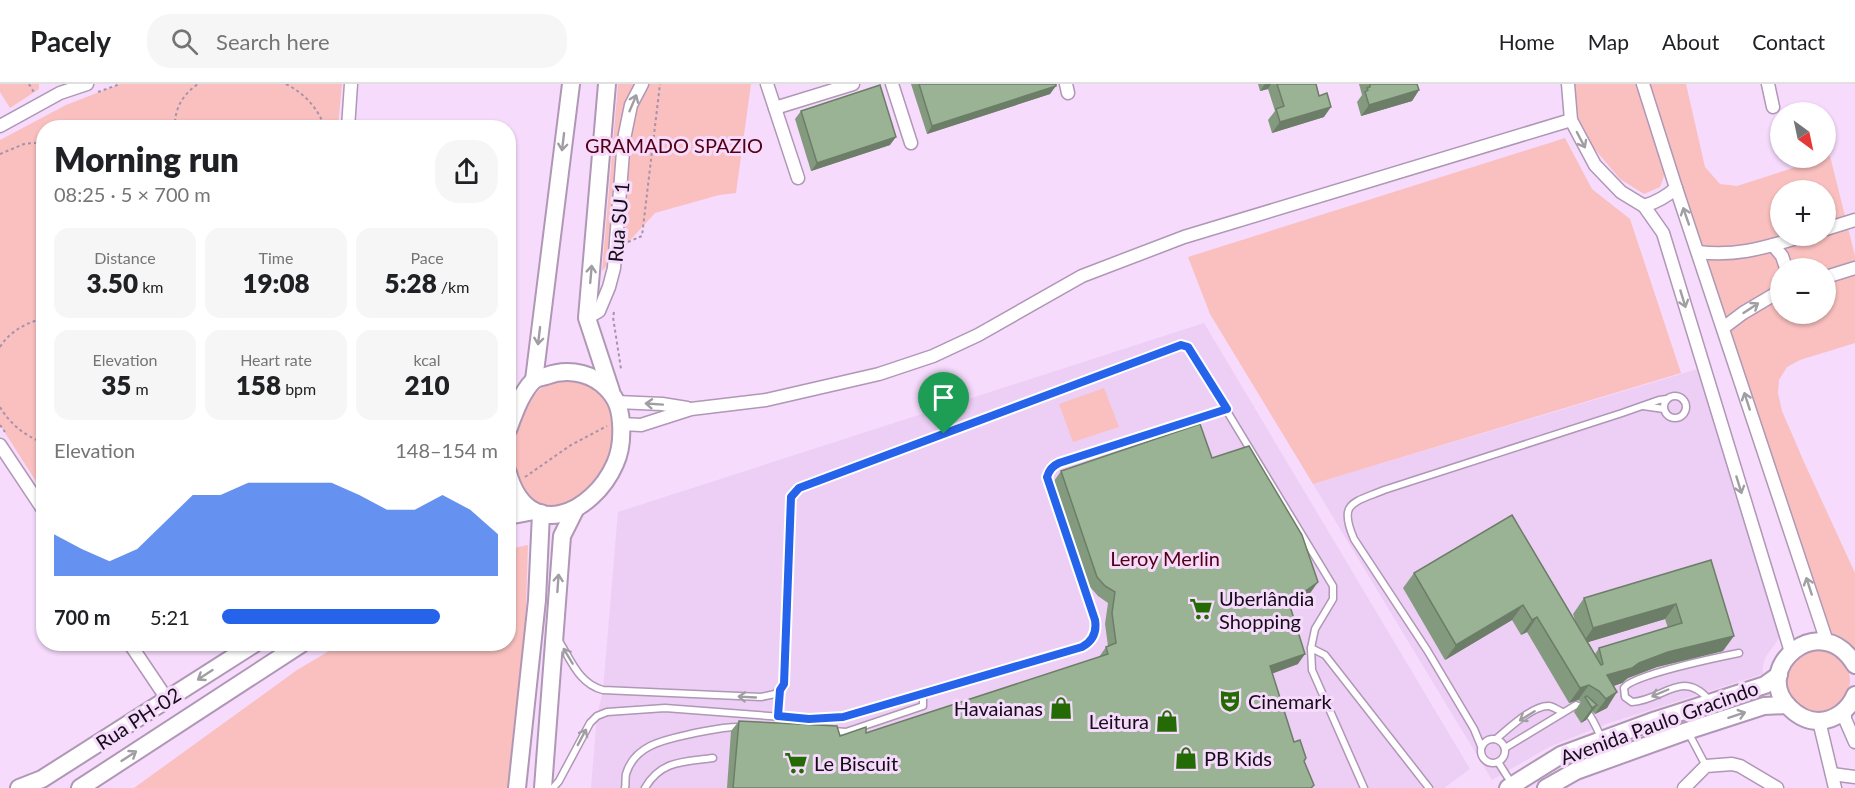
<!DOCTYPE html>
<meta charset="utf-8">
<style>
body{margin:0;font-family:Lato,sans-serif;background:#f6f6f6;color:#202124;height:100vh;display:flex;flex-direction:column;font-size:22px;white-space:nowrap}
*{box-sizing:border-box;margin:0}
p{font-size:20px;color:#757577}
.icon{flex:none;width:33px;height:33px;fill:none;stroke:currentColor;stroke-width:2;stroke-linecap:round;stroke-linejoin:round}
.map{position:relative;flex:1;overflow:hidden}
.drawer{position:absolute;left:36px;top:36px;width:480px;height:531px;display:flex;flex-direction:column;background:#fff;border-radius:24px;box-shadow:0 2px 4px #0004}
.drawer>*{flex:none}
.needle{width:39px;rotate:147deg}
.controls{position:absolute;left:1770px;top:18px;display:grid;gap:12px}
.controls a{display:grid;place-items:center;width:66px;height:66px;border-radius:50%;background:#fff;box-shadow:0 2px 4px #0004;font-size:30px}
.pin{position:absolute;display:grid;place-items:center;width:51px;height:51px;color:#fff;margin:-62px -26px;border-radius:50% 50% 50% 0;rotate:-45deg;box-shadow:0 0 6px #0007}
.pin .icon{rotate:45deg}
.round{display:grid;place-items:center;flex:none;width:63px;height:63px;border-radius:24px;background:#f6f6f6}
.overview{display:flex;align-items:center;justify-content:space-between;height:102px;padding:0 18px}
h1{font-size:33px;font-weight:800;line-height:45px}
.figures{display:grid;grid-template-columns:repeat(3,1fr);gap:9px;height:102px;padding:6px 18px}
.figures div{display:grid;align-content:center;border-radius:15px;background:#f6f6f6;text-align:center}
.figures b{font-size:26px;font-weight:800}
.figures small{font-size:16px;font-weight:400}
.figures p{font-size:16px}
.chart{height:168px;padding:12px 18px}
.chart p{display:flex;justify-content:space-between}
.chart svg{width:100%;height:108px;margin-top:6px;fill:#2563eb;opacity:.7}
ul{padding:0 18px;list-style:none;font-size:20px}
li{display:grid;grid-template-columns:96px 72px 1fr;align-items:center;height:45px}
li i{height:15px;border-radius:8px;background:#2563eb}
header{display:flex;align-items:center;gap:36px;box-sizing:border-box;height:84px;padding:0 30px;background:#fff;border-bottom:2px solid #e0e0e0}
header strong{font-size:28px}
nav{display:flex;gap:33px;margin-inline-start:auto;font-size:21px}
.search{width:420px;height:54px;background:#f6f6f6;display:flex;align-items:center;gap:15px;box-sizing:border-box;padding:0 21px;border-radius:24px;color:#757577;font-size:22px}
.map>svg:first-child{display:block}
</style>
<header>
<strong>Pacely</strong>
<div class="search"><svg class="icon" aria-label="search" viewBox="0 0 24 24"><circle cx="10" cy="10" r="6"/><path d="M15 15l6 6"/></svg>Search here</div>
<nav><a>Home</a><a>Map</a><a>About</a><a>Contact</a></nav>
</header>
<div class="map">
<svg width="1855" height="704" viewBox="0 0 1855 704">
<rect width="100%" height="100%" fill="#f6dbfc"/>
<g fill="#edcef5">
<polygon points="1204,239 1470,685 1444,704 591,704 597,632 603,606 618,428"/>
<polygon points="1698,285 1780,553 1765,574 1763,582 1763,590 1606,640 1549,663 1492,696 1313,400"/>
</g>
<g fill="#f9c0bf" fill-rule="evenodd">
<polygon points="0,0 39,0 39,5 10,24 0,8"/>
<polygon points="120,0 342,0 338,43 44,44 43,406 39,402 0,341 0,56 66,21"/>
<polygon points="618,0 751,0 736,109 719,111 655,129 602,187"/>
<polygon points="1574,0 1636,0 1665,89 1660,103 1644,110 1620,95 1593,63 1577,31"/>
<path d="M1643,0H1686L1705,83L1720,100L1737,102L1830,72L1855,172V259L1800,276L1787,283L1779,296L1778,309L1782,327L1804,378L1855,489V570L1827,558ZM1780,106H1826V152H1780ZM1780,184H1826V230H1780Z"/>
<polygon points="1565,54 1592,105 1630,135 1681,289 1313,400 1210,230 1188,173"/>
<path d="M573,296C597,303 611,313 613,339C613,351 613,364 609,375C593,415 534,450 517,391C509,361 520,308 555,297C560,296 567,297 573,296Z"/>
<polygon points="1104,304 1119,343 1073,358 1059,320"/>
<polygon points="528,461 520,704 134,704 297,586 341,560 508,560 509,465"/>
<circle cx="1818" cy="597" r="32"/>
</g>
<g fill="none" stroke-linecap="round" stroke-linejoin="round">
<g stroke="#af97b5" stroke-width="9">
<g id="lane">
<circle cx="1675" cy="323" r="11"/>
<polyline points="1643,322 1664,325"/>
<path d="M559,557C571,576 579,600 603,606L761,613L775,610L784,600L791,413L799,404L1181,261L1188,263L1333,502V515L1315,545L1311,564L1312,586L1364,704"/>
<polyline points="1311,564 1325,571 1429,704"/>
<path d="M1709,616C1682,584 1662,617 1632,618L1625,613L1624,604C1632,591 1719,573 1739,569"/>
<polyline points="778,632 780,606"/>
<polyline points="833,647 846,648 923,622 923,609"/>
<polyline points="1688,648 1706,682"/>
<circle cx="1493" cy="667" r="12"/>
<path d="M1496,655C1508,645 1533,621 1549,622C1554,623 1558,626 1562,628"/>
<path d="M1481,662L1474,645L1427,566L1354,455C1338,418 1353,419 1384,406L1622,329L1659,316L1667,315"/>
<path d="M1505,664L1576,621C1591,626 1595,642 1602,655"/>
<polyline points="1498,678 1512,700"/>
<path d="M553,704L559,697L590,639L597,632L607,628L665,624L809,635L843,633L1082,563C1093,557 1097,548 1095,536L1047,393L1051,384L1059,379L1227,325"/>
<path d="M625,704C626,700 625,694 626,690C635,659 669,655 695,649C711,646 726,642 742,643"/>
<path d="M645,704C661,676 684,678 713,674"/>
</g>
</g>
<g stroke="#af97b5" stroke-width="15">
<g id="street">
<polyline points="767,0 798,94"/>
<polyline points="892,0 911,59"/>
<polyline points="1066,0 1068,9"/>
<polyline points="1568,0 1571,36 1595,81 1621,108 1644,122 1663,149 1791,568"/>
<polyline points="1643,0 1676,104 1827,558"/>
<polyline points="1768,0 1773,23"/>
<polyline points="775,24 853,0"/>
<polyline points="0,42 60,9 87,0"/>
<polyline points="348,44 351,0"/>
<path d="M1644,122C1657,118 1666,113 1676,104"/>
<polyline points="1826,145 1855,136"/>
<polyline points="1773,161 1782,172 1786,184"/>
<path d="M1698,168C1738,173 1766,163 1804,152"/>
<polyline points="1826,193 1855,184"/>
<polyline points="587,234 599,227 609,203 614,184 624,55 631,21 642,0"/>
<polyline points="1723,244 1743,229 1780,207"/>
<polyline points="617,318 662,320 687,324"/>
<polyline points="621,340 641,341 691,325 766,316 879,290 933,272 978,251 1082,192 1184,153 1571,36"/>
<polyline points="0,361 44,427"/>
<polyline points="130,560 167,615"/>
<polyline points="1845,626 1845,635 1855,658"/>
<polyline points="1819,637 1835,704"/>
<polyline points="1832,690 1855,693"/>
<polyline points="1684,704 1706,682 1732,680 1740,682 1777,704"/>
</g>
</g>
<g stroke="#af97b5" stroke-width="20">
<g id="secondary">
<polyline points="607,0 587,234 611,307"/>
<polyline points="534,296 571,0"/>
<path d="M508,346C514,330 521,309 533,297C536,294 542,293 546,292C564,285 586,287 602,300C615,311 620,322 621,339C622,353 621,367 615,380C593,430 528,460 508,389"/>
<polyline points="508,432 534,427"/>
<path d="M1855,581C1821,523 1749,585 1790,624C1798,632 1808,637 1819,637C1835,636 1849,626 1855,611"/>
<polyline points="19,704 42,695 254,560"/>
<polyline points="80,704 301,560"/>
<polyline points="517,704 537,516 541,429"/>
<polyline points="543,704 562,452 575,426"/>
<polyline points="1508,704 1561,671 1656,636 1765,601 1779,591"/>
<polyline points="1546,704 1576,687 1687,647 1764,622 1787,621"/>
</g>
</g>
<g stroke="#a692ab" stroke-width="2" stroke-dasharray="3 3" stroke-linecap="butt">
<polyline points="29,0 35,10"/>
<path d="M286,0C305,10 318,24 325,44"/>
<polyline points="98,8 120,0"/>
<path d="M175,44C174,25 183,10 198,0"/>
<polyline points="0,70 24,60 44,58"/>
<polyline points="628,158 642,152 660,0"/>
<polyline points="614,228 613,233 621,285"/>
<path d="M0,263C10,247 26,239 44,234"/>
<path d="M0,323C10,340 25,352 44,359"/>
<polyline points="0,341 5,348"/>
<polyline points="525,393 571,361 607,342"/>
</g>
<use href="#lane" stroke="#fff" stroke-width="6"/>
<use href="#street" stroke="#fff" stroke-width="12"/>
<use href="#secondary" stroke="#fff" stroke-width="16"/>
</g>
<g fill="#849a7f" fill-rule="evenodd">
<polygon points="911,0 1056,0 1050,10 927,50"/>
<polygon points="1258,0 1316,0 1324,33 1272,49 1268,36 1275,27 1268,5 1260,7"/>
<polygon points="1359,0 1417,0 1419,6 1412,17 1361,32 1357,18 1362,11"/>
<polygon points="801,27 890,61 811,87 795,35"/>
<polygon points="1212,374 1311,508 1290,523 1298,580 1272,589 1294,658 1304,677 1312,704 727,704 731,647 739,637 840,652 866,649 1099,573 1106,563 1108,562 1105,540 1108,519 1098,512 1090,503 1054,397 1061,387"/>
<path d="M1512,431L1576,539L1573,530L1584,514L1711,476L1723,567L1657,583L1628,594L1622,599L1614,602L1607,624L1595,630L1592,627L1586,636L1581,639L1574,628L1581,618L1578,616L1569,619L1527,548L1521,551L1512,536L1445,576L1403,504L1414,489ZM1665,535L1668,544L1599,564L1595,570L1588,558Z"/>
</g>
<g fill="#6c7d68">
<polygon points="1265,0 1271,0 1268,5 1260,7"/>
<polygon points="1056,2 1050,10 927,50 932,42"/>
<polygon points="1419,6 1412,17 1361,32 1369,21"/>
<polygon points="1331,23 1324,33 1272,49 1280,38"/>
<polygon points="896,53 890,61 811,87 817,79"/>
<polygon points="1318,498 1311,508 1282,529 1289,519"/>
<polygon points="1676,520 1665,535 1582,560 1593,544"/>
<polygon points="1523,521 1512,536 1445,576 1456,561"/>
<polygon points="1537,533 1527,548 1521,551 1532,536"/>
<polygon points="1734,552 1723,567 1657,583 1628,594 1622,599 1597,607 1607,591 1668,568"/>
<polygon points="1305,570 1298,580 1263,593 1270,582"/>
<polygon points="1589,601 1578,616 1569,619 1580,604"/>
<polygon points="1617,608 1607,624 1595,630 1606,615"/>
<polygon points="1597,621 1586,636 1581,639 1592,624"/>
</g>
<g fill="#9ab394" stroke="#6c7d68" stroke-width="1.5">
<polygon points="919,0 1056,0 1056,2 932,42"/>
<polygon points="1277,0 1316,0 1319,12 1327,9 1331,23 1280,38 1276,25 1284,22"/>
<polygon points="1370,0 1417,0 1419,6 1369,21 1365,8 1368,6 1367,4 1370,3"/>
<polygon points="880,1 896,53 817,79 801,27"/>
<polygon points="1200,340 1212,374 1249,362 1302,451 1318,498 1289,519 1305,570 1270,582 1294,658 1300,656 1306,674 1304,677 1314,701 1311,704 733,704 739,637 837,642 840,652 866,643 866,649 1108,570 1106,563 1116,559 1112,529 1115,508 1105,502 1097,493 1061,387"/>
<polygon points="1512,431 1601,581 1603,580 1599,564 1682,539 1676,520 1593,544 1584,514 1711,476 1734,552 1668,568 1639,579 1632,584 1607,591 1617,608 1606,615 1599,607 1589,601 1580,604 1537,533 1532,536 1523,521 1456,561 1414,489"/>
<polygon points="1587,612 1597,621 1592,624 1585,613"/>
</g>
<defs><path id="oneway-shaft" d="M-6 0H5M1.5-3L5.5 0L1.5 3" fill="none" stroke-width="1.6" stroke-linecap="round" stroke-linejoin="round" transform="scale(1.5)"/></defs>
<g stroke="#a19ea3">
<use href="#oneway-shaft" transform="translate(633 19) rotate(-67)"/>
<use href="#oneway-shaft" transform="translate(1581 56) rotate(62)"/>
<use href="#oneway-shaft" transform="translate(563 58) rotate(97)"/>
<use href="#oneway-shaft" transform="translate(1686 132) rotate(-109)"/>
<use href="#oneway-shaft" transform="translate(591 190) rotate(-85)"/>
<use href="#oneway-shaft" transform="translate(1683 215) rotate(73)"/>
<use href="#oneway-shaft" transform="translate(1751 224) rotate(-33)"/>
<use href="#oneway-shaft" transform="translate(539 252) rotate(97)"/>
<use href="#oneway-shaft" transform="translate(1747 317) rotate(-108)"/>
<use href="#oneway-shaft" transform="translate(654 320) rotate(-176)"/>
<use href="#oneway-shaft" transform="translate(1739 401) rotate(73)"/>
<use href="#oneway-shaft" transform="translate(558 499) rotate(-86)"/>
<use href="#oneway-shaft" transform="translate(1809 502) rotate(-108)"/>
<use href="#oneway-shaft" transform="translate(568 572) rotate(-121)"/>
<use href="#oneway-shaft" transform="translate(205 591) rotate(147)"/>
<use href="#oneway-shaft" transform="translate(1660 609) rotate(157)"/>
<use href="#oneway-shaft" transform="translate(747 613) rotate(-177)"/>
<use href="#oneway-shaft" transform="translate(1737 631) rotate(-18)"/>
<use href="#oneway-shaft" transform="translate(1527 632) rotate(148)"/>
<use href="#oneway-shaft" transform="translate(582 653) rotate(-62)"/>
<use href="#oneway-shaft" transform="translate(129 672) rotate(-33)"/>
</g>
<g fill="none" stroke-linecap="round" stroke-linejoin="round">
<g stroke="#fff" stroke-width="12">
<path id="route" d="M1181,261L1188,263L1227,325L1059,379C1052,382 1049,386 1047,393L1095,536C1097,548 1093,557 1082,563L843,633L809,635L778,632L780,606L784,600L791,413L799,404Z"/>
</g>
<use href="#route" stroke="#2563eb" stroke-width="8"/>
</g>
<defs>
<g id="supermarket-bare" transform="scale(1.8)"><path d="M-6-5.5h2.5l.6 2H6L4.5 2H-2.5L-4.4-4H-6ZM-1.5 3.2a1.3 1.3 0 1 0 .1 0ZM3 3.2a1.3 1.3 0 1 0 .1 0Z" fill="#246b06" stroke="#f6dbfc" stroke-width="2.5" paint-order="stroke"/></g>
<g id="theatre-bare" transform="scale(1.8)"><path d="M-5-5.5Q0-4 5-5.5V0Q5 5 0 6Q-5 5-5 0ZM-3.3-2.5H-1v1.5H-3.3ZM1-2.5H3.3v1.5H1ZM-2.8 1Q0 5.5 2.8 1Z" fill="#246b06" stroke="#f6dbfc" stroke-width="2.5" paint-order="stroke"/></g>
<g id="shop-bare" transform="scale(1.8)"><path d="M-5-2.5h2.3a2.7 3.5 0 0 1 5.4 0H5L5.5 6h-11ZM-1.5-2.5h3a1.5 2.3 0 0 0-3 0Z" fill="#246b06" stroke="#f6dbfc" stroke-width="2.5" paint-order="stroke"/></g>
</defs>
<g fill-rule="evenodd">
<use href="#supermarket-bare" x="1201" y="525"/>
<use href="#theatre-bare" x="1230" y="617"/>
<use href="#shop-bare" x="1061" y="624"/>
<use href="#shop-bare" x="1167" y="637"/>
<use href="#shop-bare" x="1186" y="674"/>
<use href="#supermarket-bare" x="796" y="679"/>
</g>
<g text-anchor="middle" dominant-baseline="central" stroke-width="6" stroke-linejoin="round" paint-order="stroke">
<g font-size="20" fill="#501" stroke="#f6dbfc">
<text x="674" y="61">GRAMADO SPAZIO</text>
<text x="1165" y="474">Leroy Merlin</text>
</g>
<g font-size="20" fill="#150d18" stroke="#f6dbfc">
<text transform="translate(618 138) rotate(-85)">Rua SU 1</text>
<text transform="translate(138 634) rotate(-33)">Rua PH-02</text>
<text transform="translate(1659 638) rotate(-20)">Avenida Paulo Gracindo</text>
</g>
<g font-size="20" fill="#150d18" stroke="#f6dbfc" text-anchor="start">
<text x="1219" y="514">Uberlândia<tspan x="1219" dy="23">Shopping</tspan></text>
<text x="1248" y="617">Cinemark</text>
<text x="1043" y="624" text-anchor="end">Havaianas</text>
<text x="1149" y="637" text-anchor="end">Leitura</text>
<text x="1204" y="674">PB Kids</text>
<text x="814" y="679">Le Biscuit</text>
</g>
</g>
</svg>
<div class="controls">
<a><svg class="needle" viewBox="-14 -14 28 28"><path d="M0-13l5 13h-10z" fill="#e53935"/><path d="M0 13l5-13h-10z" fill="#757577"/></svg></a>
<a>+</a>
<a>−</a>
</div>
<div class="pin" style="left:944px;top:350px;background:#1e9e55"><svg class="icon" aria-label="arrive" viewBox="0 0 24 24"><path d="M6 21V4h12l-3 4 3 4H6"/></svg></div>
<section class="drawer">
<div class="overview"><div><h1>Morning run</h1><p>08:25 · 5 × 700 m</p></div><a class="round"><svg class="icon" aria-label="share" viewBox="0 0 24 24"><path d="M12 15V3M7 8l5-5 5 5M5 13v7h14v-7"/></svg></a></div>
<div class="figures">
<div><p>Distance</p><b>3.50<small> km</small></b></div>
<div><p>Time</p><b>19:08</b></div>
<div><p>Pace</p><b>5:28<small> /km</small></b></div>
</div>
<div class="figures">
<div><p>Elevation</p><b>35<small> m</small></b></div>
<div><p>Heart rate</p><b>158<small> bpm</small></b></div>
<div><p>kcal</p><b>210</b></div>
</div>
<div class="chart"><p><span>Elevation</span>148–154 m</p>
<svg viewBox="0 0 160 44" preserveAspectRatio="none"><path d="M0 44V27L10 33L20 38L30 33L40 22L50 11L60 11L70 6L80 6L90 6L100 6L110 11L120 17L130 17L140 11L150 17L160 27V44z"/></svg>
</div>
<ul>
<li><b>700 m</b>5:21<i style="width:79%"></i></li>
</ul>
</section>
</div>
